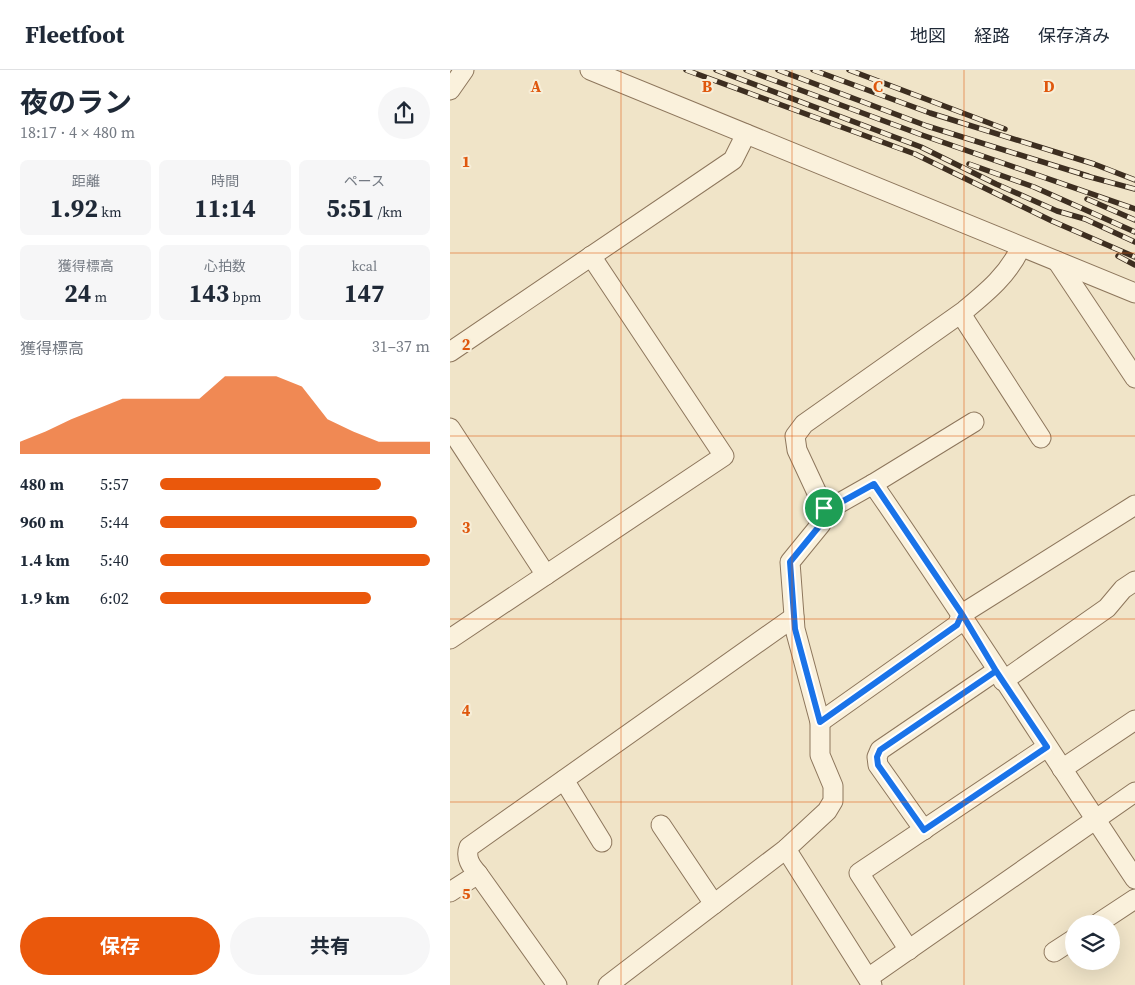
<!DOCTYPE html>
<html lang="ja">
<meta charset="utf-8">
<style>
body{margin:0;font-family:"Source Serif 4","Noto Sans JP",serif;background:#f6f6f7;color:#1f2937;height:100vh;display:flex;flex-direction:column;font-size:19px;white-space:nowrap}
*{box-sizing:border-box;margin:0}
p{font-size:16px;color:#747a83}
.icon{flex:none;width:28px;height:28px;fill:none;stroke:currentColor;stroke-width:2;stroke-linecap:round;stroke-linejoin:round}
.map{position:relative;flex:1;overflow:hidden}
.details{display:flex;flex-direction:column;background:#fff;width:450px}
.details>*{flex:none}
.fabs{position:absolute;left:615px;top:845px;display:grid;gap:10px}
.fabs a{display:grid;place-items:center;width:55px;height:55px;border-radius:50%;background:#fff;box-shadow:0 5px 20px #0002;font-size:25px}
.pin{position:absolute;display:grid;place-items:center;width:42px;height:42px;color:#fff;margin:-21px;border:2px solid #fff;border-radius:50%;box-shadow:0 1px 5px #0007}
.round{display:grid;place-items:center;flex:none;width:52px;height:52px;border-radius:26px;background:#f6f6f7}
.head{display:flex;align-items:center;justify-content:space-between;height:85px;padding:0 20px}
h1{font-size:28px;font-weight:700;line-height:38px}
.stats{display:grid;grid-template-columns:repeat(3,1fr);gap:8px;height:85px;padding:5px 20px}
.stats div{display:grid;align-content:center;border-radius:8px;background:#f6f6f7;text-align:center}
.stats b{font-size:25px;font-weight:700}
.stats small{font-size:14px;font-weight:400}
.stats p{font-size:14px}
.chart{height:140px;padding:10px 20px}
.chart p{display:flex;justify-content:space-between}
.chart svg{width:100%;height:90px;margin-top:5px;fill:#ea580c;opacity:.7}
.cta{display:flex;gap:10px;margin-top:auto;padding:10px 20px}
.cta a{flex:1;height:58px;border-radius:30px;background:#ea580c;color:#fff;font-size:20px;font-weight:700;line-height:58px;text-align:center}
.cta a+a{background:#f6f6f7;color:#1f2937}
ul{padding:0 20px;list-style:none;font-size:16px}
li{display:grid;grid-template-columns:80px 60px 1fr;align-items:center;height:38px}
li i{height:12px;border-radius:6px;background:#ea580c}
header{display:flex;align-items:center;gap:30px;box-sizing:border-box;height:70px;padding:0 25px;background:#fff;border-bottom:1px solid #e0e1e3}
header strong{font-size:24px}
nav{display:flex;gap:28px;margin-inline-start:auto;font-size:18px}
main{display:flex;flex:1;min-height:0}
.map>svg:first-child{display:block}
</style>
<header>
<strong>Fleetfoot</strong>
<nav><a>地図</a><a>経路</a><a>保存済み</a></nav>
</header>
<main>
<section class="details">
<div class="head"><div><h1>夜のラン</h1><p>18:17 · 4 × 480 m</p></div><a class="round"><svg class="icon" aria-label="share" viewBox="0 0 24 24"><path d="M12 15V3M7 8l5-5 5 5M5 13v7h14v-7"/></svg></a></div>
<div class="stats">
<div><p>距離</p><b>1.92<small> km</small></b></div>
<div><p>時間</p><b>11:14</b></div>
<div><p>ペース</p><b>5:51<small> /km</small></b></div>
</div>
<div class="stats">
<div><p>獲得標高</p><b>24<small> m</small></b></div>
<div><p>心拍数</p><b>143<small> bpm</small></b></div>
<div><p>kcal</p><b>147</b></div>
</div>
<div class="chart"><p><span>獲得標高</span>31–37 m</p>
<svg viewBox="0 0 160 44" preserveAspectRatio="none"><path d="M0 44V38L10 33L20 27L30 22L40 17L50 17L60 17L70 17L80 6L90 6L100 6L110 11L120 27L130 33L140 38L150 38L160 38V44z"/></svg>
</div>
<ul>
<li><b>480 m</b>5:57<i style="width:82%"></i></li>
<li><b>960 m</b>5:44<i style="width:95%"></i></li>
<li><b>1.4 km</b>5:40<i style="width:100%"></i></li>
<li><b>1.9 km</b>6:02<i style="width:78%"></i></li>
</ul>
<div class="cta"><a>保存</a><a>共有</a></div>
</section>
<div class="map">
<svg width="685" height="915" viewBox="0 0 685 915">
<rect width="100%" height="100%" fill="#f0e4c8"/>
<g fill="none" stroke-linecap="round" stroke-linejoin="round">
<g stroke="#8d765c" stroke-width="21">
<g id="minor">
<polyline points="140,0 685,223"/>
<polyline points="0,20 14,0"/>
<polyline points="607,191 685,308"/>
<polyline points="511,244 591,368"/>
<polyline points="0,282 283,90 296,64"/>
<polyline points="0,358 96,505"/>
<path d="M423,414C513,544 597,677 685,809"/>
<polyline points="374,438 386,435 423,414 524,352"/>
<polyline points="0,569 274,386 141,186"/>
<polyline points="553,611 657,538 673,519 685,511"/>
<polyline points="370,652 507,555 512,544 685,435"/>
<polyline points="612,699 685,650"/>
<polyline points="114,710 152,772"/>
<polyline points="211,755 264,834"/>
<polyline points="474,760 428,695 427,687 430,680 546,601"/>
<polyline points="336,779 422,915"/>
<path d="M28,804C21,796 15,788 19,777L344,547"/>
<polyline points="0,822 28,804 107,915"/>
<polyline points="647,854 685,829"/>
<polyline points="459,880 409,803 597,677"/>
<polyline points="604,882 624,869"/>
<polyline points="418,908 685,722"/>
<path d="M158,915L336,779L377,741L383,731V716L370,685V652L345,559L340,492L371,454L374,438L347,380L345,366L354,354L514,241C537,222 558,205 571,177"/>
</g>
</g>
<use href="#minor" stroke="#faf1dc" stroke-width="19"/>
<g stroke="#3d2e20" stroke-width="5.5">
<g id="rail">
<polyline points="236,0 465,84 602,151 685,187"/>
<polyline points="266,0 471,77 546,114 607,141 635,149 685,172"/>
<polyline points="296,0 472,65 685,139"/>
<polyline points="328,0 477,56 638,106"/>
<polyline points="363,0 480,43 644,94 685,110"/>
<polyline points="399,0 555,59"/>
<polyline points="519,94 584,117 685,162"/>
<polyline points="633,105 685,119"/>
<polyline points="637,129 685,150"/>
<polyline points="668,186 685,195"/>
</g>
</g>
<use href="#rail" stroke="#f7eed8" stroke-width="4" stroke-dasharray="11" stroke-linecap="butt"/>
</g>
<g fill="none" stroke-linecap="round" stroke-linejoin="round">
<g stroke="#fff" stroke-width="10">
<polyline id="route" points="374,438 371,454 340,492 345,559 370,652 507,555 512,544 546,601 430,680 427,687 428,695 474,760 597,677 546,601 512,544 424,414 386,435 374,438"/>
</g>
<use href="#route" stroke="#1a73e8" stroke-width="6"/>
</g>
<path fill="none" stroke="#df570d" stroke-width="1" stroke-opacity="0.55" d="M171,0V915M342,0V915M514,0V915M0,183H685M0,366H685M0,549H685M0,732H685"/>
<g font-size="16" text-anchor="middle" font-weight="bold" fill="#df570d" stroke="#f7eed8" stroke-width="4" stroke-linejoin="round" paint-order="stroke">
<text x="86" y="22">A</text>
<text x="257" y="22">B</text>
<text x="428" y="22">C</text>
<text x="599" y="22">D</text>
<text x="16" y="97">1</text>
<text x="16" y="280">2</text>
<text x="16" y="463">3</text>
<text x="16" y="646">4</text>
<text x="16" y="829">5</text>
</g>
</svg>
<div class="fabs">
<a><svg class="icon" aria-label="layers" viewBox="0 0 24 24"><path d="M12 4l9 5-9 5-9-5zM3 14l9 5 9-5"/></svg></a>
</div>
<div class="pin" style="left:374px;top:438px;background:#1e9e55"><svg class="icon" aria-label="arrive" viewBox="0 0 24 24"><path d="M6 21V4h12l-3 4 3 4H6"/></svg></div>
</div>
</main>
